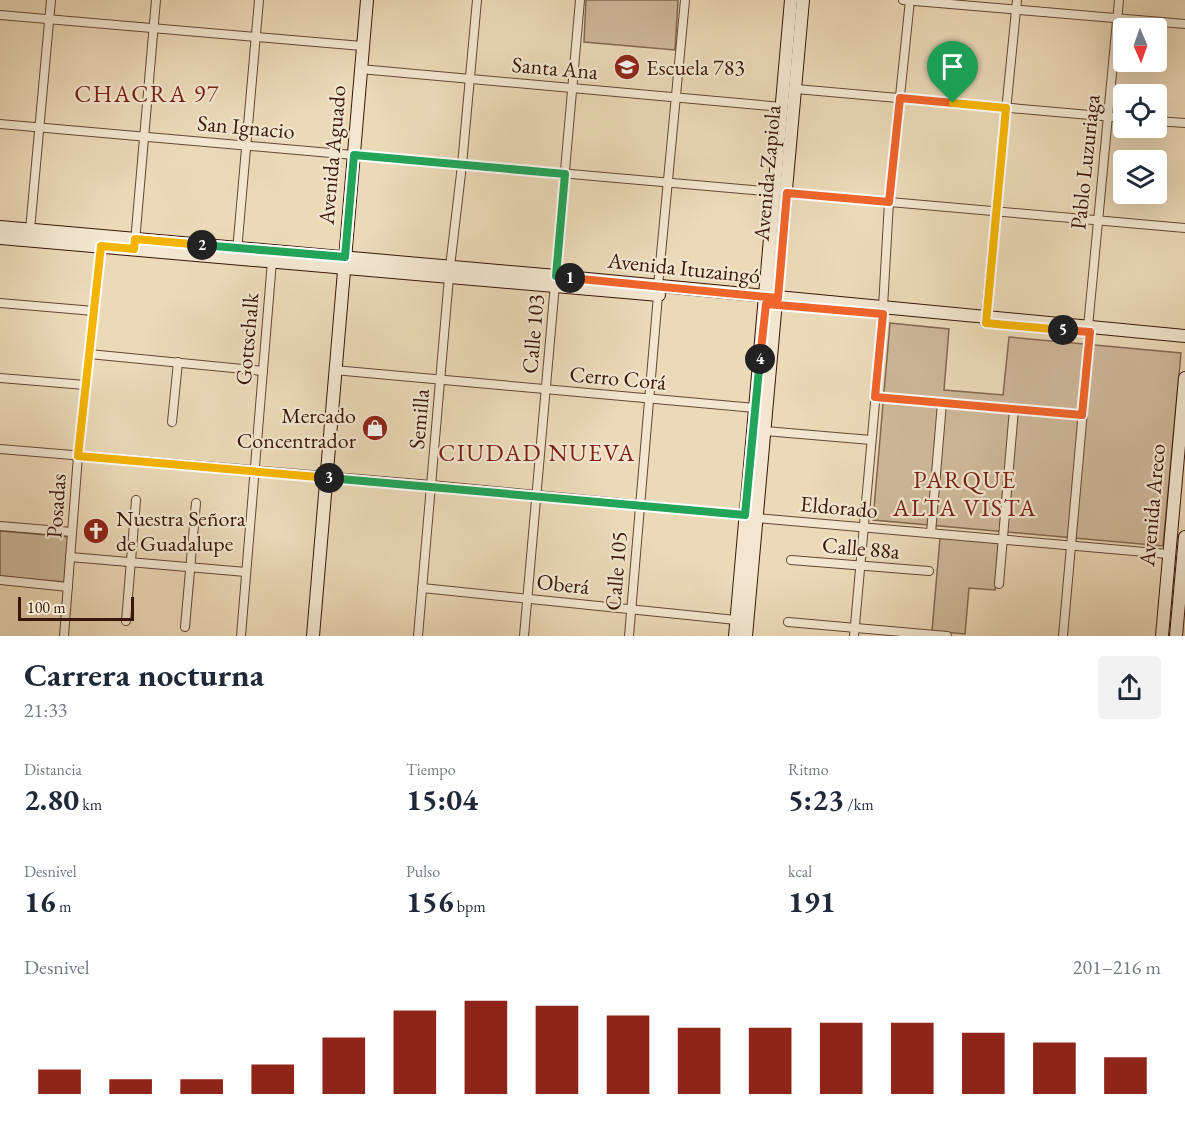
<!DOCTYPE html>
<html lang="es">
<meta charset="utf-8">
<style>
body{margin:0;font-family:"EB Garamond",serif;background:#f2f2f3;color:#1f2937;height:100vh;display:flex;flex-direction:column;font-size:22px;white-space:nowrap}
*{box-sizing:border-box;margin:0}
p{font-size:20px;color:#747a83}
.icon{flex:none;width:33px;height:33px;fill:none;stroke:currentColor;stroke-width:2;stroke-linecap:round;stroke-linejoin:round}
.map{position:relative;height:636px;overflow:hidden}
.sheet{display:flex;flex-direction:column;background:#fff;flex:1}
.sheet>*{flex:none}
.needle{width:39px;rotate:178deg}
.buttons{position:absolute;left:1113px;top:18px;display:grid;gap:12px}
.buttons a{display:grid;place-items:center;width:54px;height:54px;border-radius:6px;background:#fff;box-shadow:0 6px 24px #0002;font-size:30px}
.scale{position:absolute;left:18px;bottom:15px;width:116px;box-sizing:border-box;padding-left:6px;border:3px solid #381609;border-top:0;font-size:16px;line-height:21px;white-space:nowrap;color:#381609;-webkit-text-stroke:4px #f2e6d0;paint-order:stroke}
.pin{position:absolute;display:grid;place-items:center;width:51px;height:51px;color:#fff;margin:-62px -26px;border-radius:50% 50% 50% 0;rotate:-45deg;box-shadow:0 0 6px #0007}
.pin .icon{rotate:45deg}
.km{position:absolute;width:30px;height:30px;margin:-15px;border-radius:50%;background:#222;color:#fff;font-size:16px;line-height:30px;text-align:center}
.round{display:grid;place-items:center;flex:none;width:63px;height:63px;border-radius:6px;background:#f2f2f3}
.summary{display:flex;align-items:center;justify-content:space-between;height:102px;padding:0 24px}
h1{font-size:33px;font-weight:700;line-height:45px}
.metrics{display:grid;grid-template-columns:repeat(3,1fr);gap:9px;height:102px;padding:6px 24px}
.metrics div{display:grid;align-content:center}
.metrics b{font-size:30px;font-weight:700}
.metrics small{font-size:16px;font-weight:400}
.metrics p{font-size:16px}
.chart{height:168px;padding:12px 24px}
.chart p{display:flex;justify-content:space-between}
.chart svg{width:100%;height:108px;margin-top:6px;stroke:#8f2418;stroke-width:6}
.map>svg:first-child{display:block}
</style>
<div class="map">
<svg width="1185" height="636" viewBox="0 0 1185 636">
<rect width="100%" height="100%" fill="#ebd9b7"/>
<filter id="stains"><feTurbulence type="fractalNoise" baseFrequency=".00333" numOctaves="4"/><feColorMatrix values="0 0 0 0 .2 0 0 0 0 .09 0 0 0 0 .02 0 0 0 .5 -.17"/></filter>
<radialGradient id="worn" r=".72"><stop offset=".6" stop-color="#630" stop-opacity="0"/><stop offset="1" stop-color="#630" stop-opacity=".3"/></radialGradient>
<g fill="#cdb899" stroke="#826751" stroke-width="1.5">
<polygon points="586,0 678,0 675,50 584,42"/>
<polygon points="890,323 949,329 944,390 1003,395 1009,337 1181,353 1163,546 873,520"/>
<polygon points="0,531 70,537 66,582 0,577"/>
<polygon points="940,538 999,543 995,590 969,588 965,634 932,631"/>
</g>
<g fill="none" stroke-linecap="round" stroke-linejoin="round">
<g stroke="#654734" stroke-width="10">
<g id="street">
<polyline points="903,0 1185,24"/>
<polyline points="0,15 362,46"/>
<polyline points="360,69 782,107"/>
<polyline points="796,89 1124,118"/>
<polyline points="1156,121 1185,123"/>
<polyline points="0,124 775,192"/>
<polyline points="787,193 1185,228"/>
<polyline points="30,230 51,0"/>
<polyline points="135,242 156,0"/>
<polyline points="237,251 259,0"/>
<polyline points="450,267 462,165 477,0"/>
<polyline points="658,286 685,0"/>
<polyline points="0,303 94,311"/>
<polyline points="883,307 889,202 910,0"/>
<polyline points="985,323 1017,0"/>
<polyline points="1088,327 1119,0"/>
<polyline points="89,354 263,371"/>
<polyline points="334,370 755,408"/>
<polyline points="0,378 85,385"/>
<polyline points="875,397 1082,415"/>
<polyline points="172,422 178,362"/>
<polyline points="765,431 871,440"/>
<polyline points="0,449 431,485 745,515"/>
<polyline points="757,518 1168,554"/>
<polyline points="0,526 72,532"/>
<polyline points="931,533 942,403"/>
<polyline points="70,557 246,572"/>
<polyline points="791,560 929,571"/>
<polyline points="0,580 68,587"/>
<polyline points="999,584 1014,409"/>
<polyline points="422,588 736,620"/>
<polyline points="126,621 136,500"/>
<polyline points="788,622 947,636"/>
<polyline points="185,627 196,503"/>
<polyline points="64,636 78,456 101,242"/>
<polyline points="241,636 272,261"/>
<polyline points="418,636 449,277"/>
<polyline points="524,636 580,0"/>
<polyline points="629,636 658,295"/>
<polyline points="854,636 883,314"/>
<polyline points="1063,636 1090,332"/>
</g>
</g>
<g stroke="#381609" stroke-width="14">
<g id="secondary">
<polyline points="0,227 556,276 1185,336"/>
<polyline points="0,238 659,295"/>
<polyline points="313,636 367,0"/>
<polyline points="735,636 791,0"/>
<polyline points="746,636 803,0"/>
<polyline points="1162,636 1185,378"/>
<polyline points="1176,636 1185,537"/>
</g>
</g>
<use href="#street" stroke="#f2e6d0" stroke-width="8"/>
<use href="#secondary" stroke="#f2e6d0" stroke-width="12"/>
</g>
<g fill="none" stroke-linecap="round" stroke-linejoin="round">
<g stroke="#fff" stroke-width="12">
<polyline id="split-1" points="570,278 778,298 787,193 889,202 900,98 953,103"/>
</g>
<g stroke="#fff" stroke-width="12">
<polyline id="split-2" points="202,245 345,257 354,155 565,174 556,276 570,278"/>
</g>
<g stroke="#fff" stroke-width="12">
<polyline id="split-3" points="202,245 135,239 134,249 101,246 78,456 329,478"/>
</g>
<g stroke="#fff" stroke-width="12">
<polyline id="split-4" points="329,478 745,515 760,359"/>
</g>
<g stroke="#fff" stroke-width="12">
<polyline id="split-5" points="760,359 766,304 883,314 875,397 1082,415 1090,332 1063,330"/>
</g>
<g stroke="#fff" stroke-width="12">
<polyline id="split-6" points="953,103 1006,108 986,323 1063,330"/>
</g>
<use href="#split-1" stroke="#f0652b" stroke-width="8"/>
<use href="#split-2" stroke="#22a559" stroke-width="8"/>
<use href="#split-3" stroke="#f5b400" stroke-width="8"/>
<use href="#split-4" stroke="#22a559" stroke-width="8"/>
<use href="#split-5" stroke="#f0652b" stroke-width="8"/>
<use href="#split-6" stroke="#f5b400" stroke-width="8"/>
</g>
<defs>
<g id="school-disc" transform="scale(1.35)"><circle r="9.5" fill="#8f2418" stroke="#f2e6d0"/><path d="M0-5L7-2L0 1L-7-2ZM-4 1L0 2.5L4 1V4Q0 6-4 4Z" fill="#fff"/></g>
<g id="shop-disc" transform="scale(1.35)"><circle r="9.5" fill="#8f2418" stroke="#f2e6d0"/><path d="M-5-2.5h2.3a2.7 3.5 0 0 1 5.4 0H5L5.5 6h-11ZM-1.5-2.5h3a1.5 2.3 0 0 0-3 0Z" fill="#fff"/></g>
<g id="church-disc" transform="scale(1.35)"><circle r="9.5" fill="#8f2418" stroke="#f2e6d0"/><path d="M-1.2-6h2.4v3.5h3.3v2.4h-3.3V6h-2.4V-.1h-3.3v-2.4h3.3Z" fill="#fff"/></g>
</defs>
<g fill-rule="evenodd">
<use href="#school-disc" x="627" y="67"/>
<use href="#shop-disc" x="375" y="428"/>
<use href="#church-disc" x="96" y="531"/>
</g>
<g text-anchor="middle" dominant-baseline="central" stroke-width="4.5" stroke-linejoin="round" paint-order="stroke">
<g font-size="22" fill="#381609" stroke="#f2e6d0" text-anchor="start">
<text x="646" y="67">Escuela 783</text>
<text x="356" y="415" text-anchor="end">Mercado<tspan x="356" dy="25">Concentrador</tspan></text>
<text x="116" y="518">Nuestra Señora<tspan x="116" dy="25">de Guadalupe</tspan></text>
</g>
<g font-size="22" fill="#381609" stroke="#f2e6d0">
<text transform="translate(555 68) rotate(5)">Santa Ana</text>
<text transform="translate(246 127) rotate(5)">San Ignacio</text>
<text transform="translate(332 155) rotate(-85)">Avenida Aguado</text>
<text transform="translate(1085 162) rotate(-84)">Pablo Luzuriaga</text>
<text transform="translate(767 173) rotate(-85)">Avenida Zapiola</text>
<text transform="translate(684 268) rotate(6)">Avenida Ituzaingó</text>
<text transform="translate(533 334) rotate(-85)">Calle 103</text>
<text transform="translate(247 339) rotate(-85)">Gottschalk</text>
<text transform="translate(618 378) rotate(5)">Cerro Corá</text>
<text transform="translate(419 419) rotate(-85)">Semilla</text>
<text transform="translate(1152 505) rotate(-85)">Avenida Areco</text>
<text transform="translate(56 506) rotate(-86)">Posadas</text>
<text transform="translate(839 507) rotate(5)">Eldorado</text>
<text transform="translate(861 548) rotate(5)">Calle 88a</text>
<text transform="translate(616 571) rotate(-85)">Calle 105</text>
<text transform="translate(563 584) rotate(6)">Oberá</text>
</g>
<g font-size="24" letter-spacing="1.5" fill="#7a1f14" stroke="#f2e6d0">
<text x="147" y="93">CHACRA 97</text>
<text x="537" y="452">CIUDAD NUEVA</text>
<text x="965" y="479">PARQUE<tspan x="965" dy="28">ALTA VISTA</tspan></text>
</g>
</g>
<rect width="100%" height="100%" filter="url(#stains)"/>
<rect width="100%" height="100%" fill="url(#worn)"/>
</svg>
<div class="buttons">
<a><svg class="needle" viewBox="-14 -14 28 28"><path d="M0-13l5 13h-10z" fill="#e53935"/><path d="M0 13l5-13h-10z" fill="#747a83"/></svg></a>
<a><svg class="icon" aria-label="locate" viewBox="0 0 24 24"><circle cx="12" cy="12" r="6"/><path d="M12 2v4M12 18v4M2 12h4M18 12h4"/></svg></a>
<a><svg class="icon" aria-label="layers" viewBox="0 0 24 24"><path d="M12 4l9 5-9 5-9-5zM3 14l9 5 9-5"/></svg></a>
</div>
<div class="scale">100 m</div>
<div class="pin" style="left:953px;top:103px;background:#1e9e55"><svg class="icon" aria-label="arrive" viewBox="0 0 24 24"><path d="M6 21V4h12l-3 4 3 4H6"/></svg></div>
<b class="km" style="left:570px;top:278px">1</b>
<b class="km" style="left:202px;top:245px">2</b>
<b class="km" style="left:329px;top:478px">3</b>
<b class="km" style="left:760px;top:359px">4</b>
<b class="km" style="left:1063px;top:330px">5</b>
</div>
<section class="sheet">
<div class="summary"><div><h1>Carrera nocturna</h1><p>21:33</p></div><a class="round"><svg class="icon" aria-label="share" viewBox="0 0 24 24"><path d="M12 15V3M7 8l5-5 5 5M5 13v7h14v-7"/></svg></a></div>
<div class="metrics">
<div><p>Distancia</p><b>2.80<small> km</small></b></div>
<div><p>Tiempo</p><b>15:04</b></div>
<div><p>Ritmo</p><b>5:23<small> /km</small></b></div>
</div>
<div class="metrics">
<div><p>Desnivel</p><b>16<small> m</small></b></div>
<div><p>Pulso</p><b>156<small> bpm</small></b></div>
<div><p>kcal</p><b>191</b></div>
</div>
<div class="chart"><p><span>Desnivel</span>201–216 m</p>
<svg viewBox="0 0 160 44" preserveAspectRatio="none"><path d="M5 44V34M15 44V38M25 44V38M35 44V32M45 44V21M55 44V10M65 44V6M75 44V8M85 44V12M95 44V17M105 44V17M115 44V15M125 44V15M135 44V19M145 44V23M155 44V29"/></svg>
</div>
</section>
